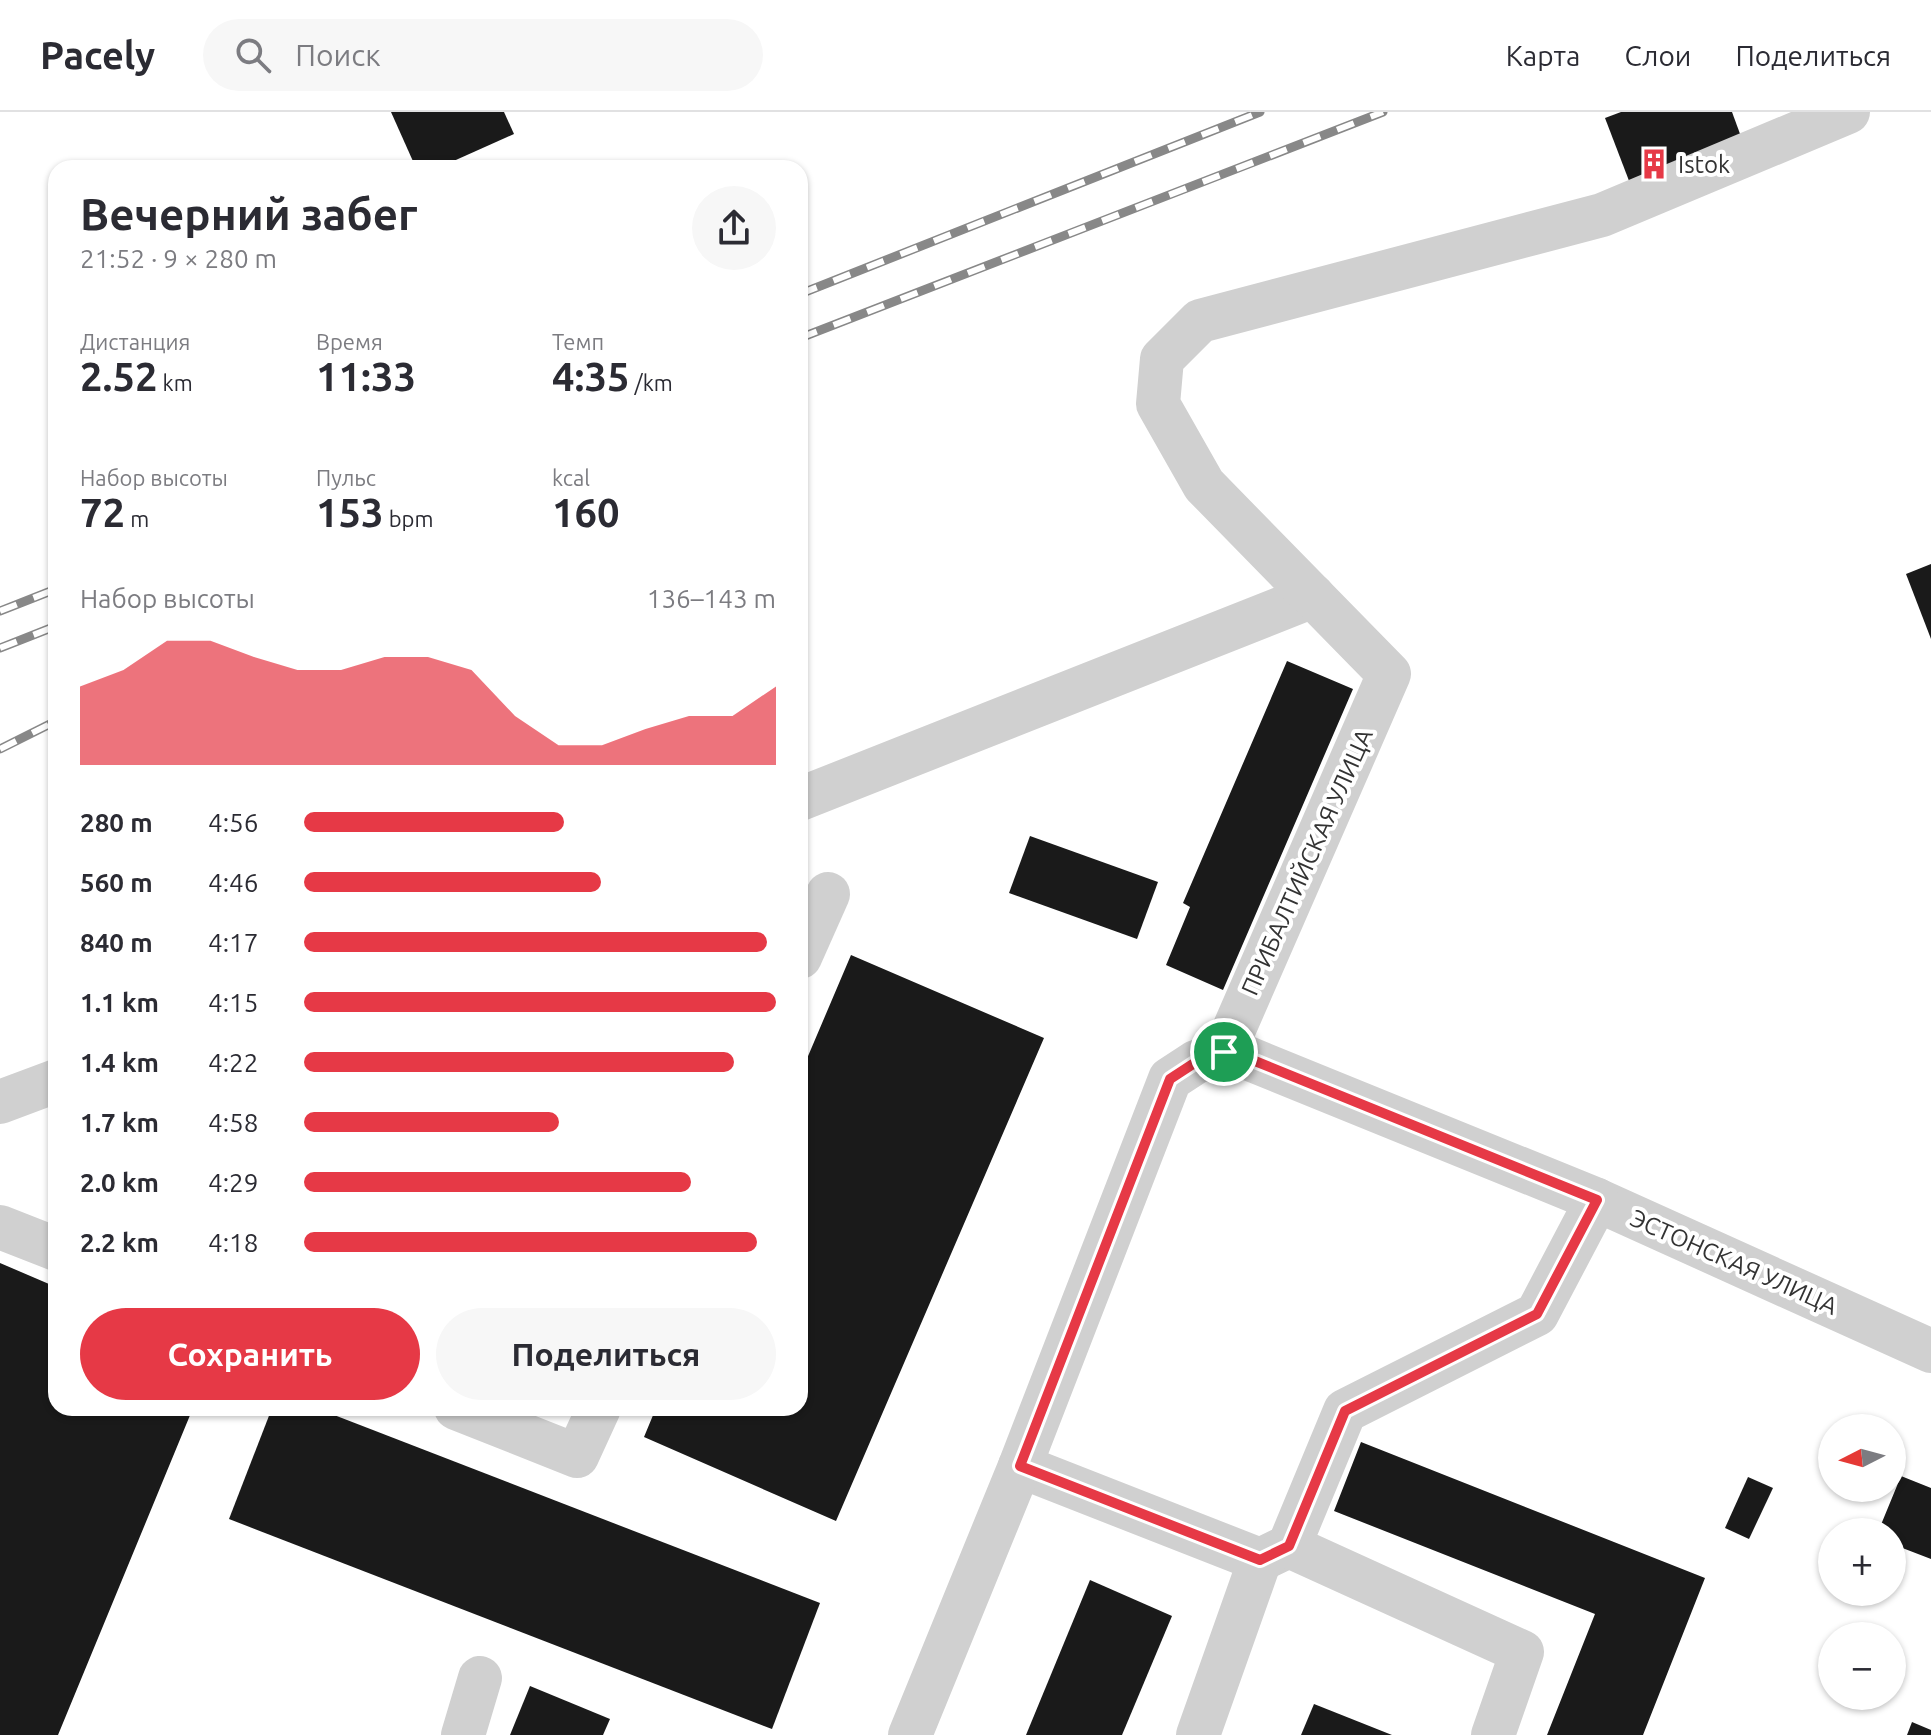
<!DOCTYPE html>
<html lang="ru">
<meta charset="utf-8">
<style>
body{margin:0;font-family:Ubuntu,sans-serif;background:#f7f7f7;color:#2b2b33;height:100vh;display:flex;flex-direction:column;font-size:30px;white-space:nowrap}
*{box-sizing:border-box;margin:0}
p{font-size:26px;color:#7c7c81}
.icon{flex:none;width:44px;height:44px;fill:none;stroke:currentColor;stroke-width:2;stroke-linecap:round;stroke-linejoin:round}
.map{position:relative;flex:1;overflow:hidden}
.sheet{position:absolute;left:48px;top:48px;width:760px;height:1256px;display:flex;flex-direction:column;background:#fff;border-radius:24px;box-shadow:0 2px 6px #0004}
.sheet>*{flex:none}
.needle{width:52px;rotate:264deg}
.tools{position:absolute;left:1818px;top:1302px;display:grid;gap:16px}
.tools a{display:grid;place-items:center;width:88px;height:88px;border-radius:50%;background:#fff;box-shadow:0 2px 6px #0004;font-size:40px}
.pin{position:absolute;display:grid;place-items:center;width:68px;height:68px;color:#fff;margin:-34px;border:4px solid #fff;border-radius:50%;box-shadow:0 2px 8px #0007}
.round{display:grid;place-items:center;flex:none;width:84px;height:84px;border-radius:42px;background:#f7f7f7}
.headline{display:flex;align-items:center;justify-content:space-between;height:136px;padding:0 32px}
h1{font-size:44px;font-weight:700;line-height:60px}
.stats{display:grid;grid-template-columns:repeat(3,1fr);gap:12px;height:136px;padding:8px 32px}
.stats div{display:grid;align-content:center}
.stats b{font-size:40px;font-weight:700}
.stats small{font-size:22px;font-weight:400}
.stats p{font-size:22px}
.chart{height:224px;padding:16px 32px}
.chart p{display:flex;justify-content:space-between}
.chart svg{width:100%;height:144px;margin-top:8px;fill:#e63946;opacity:.7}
.button{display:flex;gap:16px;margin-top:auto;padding:16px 32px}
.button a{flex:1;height:92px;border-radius:48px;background:#e63946;color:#fff;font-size:32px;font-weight:700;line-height:92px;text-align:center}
.button a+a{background:#f7f7f7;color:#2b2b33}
ul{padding:0 32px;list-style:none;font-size:26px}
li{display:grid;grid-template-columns:128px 96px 1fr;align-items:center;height:60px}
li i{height:20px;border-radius:10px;background:#e63946}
header{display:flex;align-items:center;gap:48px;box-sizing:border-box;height:112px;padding:0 40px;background:#fff;border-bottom:2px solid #e1e1e2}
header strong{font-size:38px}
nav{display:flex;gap:44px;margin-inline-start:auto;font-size:28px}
.search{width:560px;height:72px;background:#f7f7f7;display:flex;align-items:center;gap:20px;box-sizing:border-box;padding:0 28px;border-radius:44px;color:#7c7c81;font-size:30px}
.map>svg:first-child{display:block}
</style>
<header>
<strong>Pacely</strong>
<div class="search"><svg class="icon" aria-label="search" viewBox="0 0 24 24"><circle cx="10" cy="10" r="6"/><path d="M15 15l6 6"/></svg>Поиск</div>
<nav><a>Карта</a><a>Слои</a><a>Поделиться</a></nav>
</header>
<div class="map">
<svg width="1931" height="1623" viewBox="0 0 1931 1623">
<rect width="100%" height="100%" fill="#fff"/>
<g fill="#1a1a1a">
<polygon points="391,0 504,0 514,22 438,56 416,56"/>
<polygon points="1621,0 1732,0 1743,30 1631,74 1605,6"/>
<polygon points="1931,452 1931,527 1906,462"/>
<polygon points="1287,549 1353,577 1223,878 1166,853 1190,795 1183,791"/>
<polygon points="1030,724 1158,770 1137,827 1009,781"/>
<polygon points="851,843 1044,926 836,1409 644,1325 656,1296 800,1296 800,963"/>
<polygon points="0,1151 56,1175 56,1296 193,1296 58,1623 0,1623"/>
<polygon points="272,1296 316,1296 820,1491 772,1617 229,1407"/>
<polygon points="1361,1330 1705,1466 1643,1623 1547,1623 1595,1502 1334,1399"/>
<polygon points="1901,1364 1931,1376 1931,1447 1892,1432 1892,1420 1878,1420"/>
<polygon points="1748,1365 1773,1376 1749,1427 1725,1416"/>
<polygon points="1090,1468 1172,1504 1122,1623 1026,1623"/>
<polygon points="530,1574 610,1607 603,1623 510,1623"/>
<polygon points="1314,1592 1392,1623 1301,1623"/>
<polygon points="1912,1610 1931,1618 1931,1623 1907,1623"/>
</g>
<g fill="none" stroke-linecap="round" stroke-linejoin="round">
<g stroke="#d0d0d0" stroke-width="44">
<polyline points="800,687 1313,484"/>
<polyline points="800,845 828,782"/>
<polyline points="1224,940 1245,945 1597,1088 1931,1239"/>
<polyline points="0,990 56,969"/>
<polyline points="0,1115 56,1137"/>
<polyline points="456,1296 577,1344 599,1296"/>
<polyline points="1020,1354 1260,1448 1289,1434"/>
<polyline points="463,1623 480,1566"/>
<polyline points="910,1623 1020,1354 1170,967 1196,950 1224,940 1389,562 1204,373 1158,292 1162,247 1200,209 1602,103 1848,0"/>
<polyline points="1198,1623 1260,1448"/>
<polyline points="1493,1623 1522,1540 1289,1434 1345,1299 1537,1202 1597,1088"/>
</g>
<g stroke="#888" stroke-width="9">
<g id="rail">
<polyline points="800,182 1260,0"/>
<polyline points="800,226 1383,0"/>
<polyline points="0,499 56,477"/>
<polyline points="0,536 56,514"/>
<polyline points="0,637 56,609"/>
</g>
</g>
<use href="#rail" stroke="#fff" stroke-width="6" stroke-dasharray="18" stroke-linecap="butt"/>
</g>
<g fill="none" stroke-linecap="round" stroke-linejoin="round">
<g stroke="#fff" stroke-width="16">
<polygon id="route" points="1224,940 1245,945 1597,1088 1537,1202 1345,1299 1289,1434 1260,1448 1020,1354 1170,967 1196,950"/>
</g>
<use href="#route" stroke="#e63946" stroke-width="10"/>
</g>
<defs>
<g id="building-bare" transform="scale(2.4)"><path d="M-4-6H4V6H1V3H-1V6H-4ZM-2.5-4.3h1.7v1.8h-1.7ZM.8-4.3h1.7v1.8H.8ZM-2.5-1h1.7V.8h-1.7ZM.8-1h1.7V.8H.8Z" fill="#e63946" stroke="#fff" stroke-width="2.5" paint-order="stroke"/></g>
</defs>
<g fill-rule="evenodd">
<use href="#building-bare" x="1654" y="52"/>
</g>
<g text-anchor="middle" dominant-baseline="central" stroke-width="8" stroke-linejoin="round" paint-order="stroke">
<g font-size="24" fill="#333" stroke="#fff" text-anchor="start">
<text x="1678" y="52">Istok</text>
</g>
<g font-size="24" fill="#333" stroke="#fff">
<text transform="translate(1307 750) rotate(-66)">ПРИБАЛТИЙСКАЯ УЛИЦА</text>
<text transform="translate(1734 1150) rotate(24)">ЭСТОНСКАЯ УЛИЦА</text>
</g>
</g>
</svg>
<div class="tools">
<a><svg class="needle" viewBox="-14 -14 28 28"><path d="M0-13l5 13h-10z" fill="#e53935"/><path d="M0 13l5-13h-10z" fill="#7c7c81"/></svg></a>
<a>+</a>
<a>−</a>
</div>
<div class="pin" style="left:1224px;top:940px;background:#1e9e55"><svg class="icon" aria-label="arrive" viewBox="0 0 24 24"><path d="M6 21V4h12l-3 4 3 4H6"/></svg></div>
<section class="sheet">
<div class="headline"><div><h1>Вечерний забег</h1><p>21:52 · 9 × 280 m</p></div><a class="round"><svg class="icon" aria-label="share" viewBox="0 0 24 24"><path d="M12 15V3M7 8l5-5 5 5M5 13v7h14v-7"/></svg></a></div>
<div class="stats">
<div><p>Дистанция</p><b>2.52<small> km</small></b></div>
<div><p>Время</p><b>11:33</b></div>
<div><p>Темп</p><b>4:35<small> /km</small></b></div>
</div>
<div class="stats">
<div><p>Набор высоты</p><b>72<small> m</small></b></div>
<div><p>Пульс</p><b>153<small> bpm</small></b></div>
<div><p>kcal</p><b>160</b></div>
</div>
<div class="chart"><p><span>Набор высоты</span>136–143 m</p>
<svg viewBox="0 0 160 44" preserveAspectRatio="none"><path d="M0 44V20L10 15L20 6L30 6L40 11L50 15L60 15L70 11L80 11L90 15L100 29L110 38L120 38L130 33L140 29L150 29L160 20V44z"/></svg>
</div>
<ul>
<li><b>280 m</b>4:56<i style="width:55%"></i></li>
<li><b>560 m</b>4:46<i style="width:63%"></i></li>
<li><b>840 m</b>4:17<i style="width:98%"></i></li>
<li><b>1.1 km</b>4:15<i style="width:100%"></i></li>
<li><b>1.4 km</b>4:22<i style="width:91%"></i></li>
<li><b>1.7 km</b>4:58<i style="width:54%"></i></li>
<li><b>2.0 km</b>4:29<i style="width:82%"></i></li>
<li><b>2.2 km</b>4:18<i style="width:96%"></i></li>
</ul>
<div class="button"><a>Сохранить</a><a>Поделиться</a></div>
</section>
</div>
